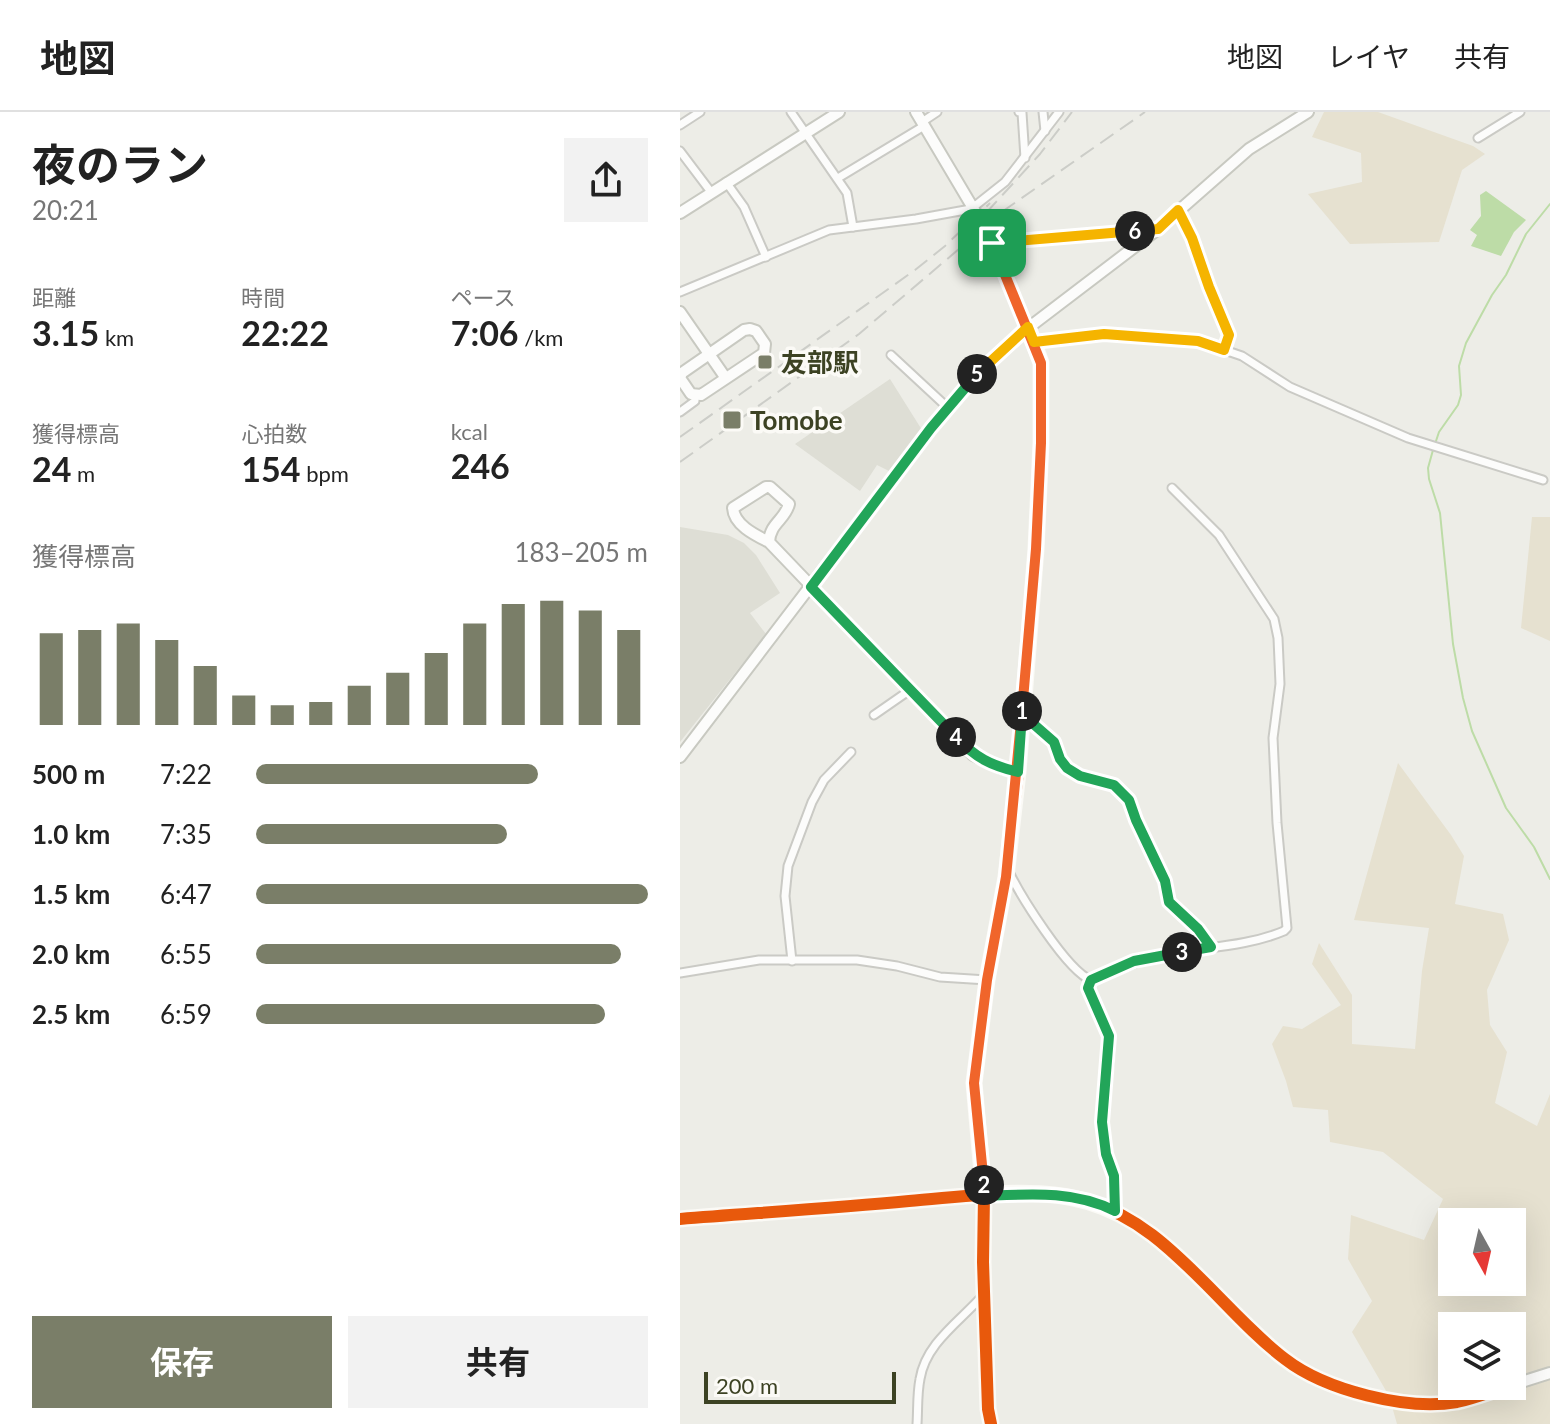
<!DOCTYPE html>
<html lang="ja">
<meta charset="utf-8">
<style>
body{margin:0;font-family:Lato,"Noto Sans JP",sans-serif;background:#f2f2f2;color:#222;height:100vh;display:flex;flex-direction:column;font-size:30px;white-space:nowrap}
*{box-sizing:border-box;margin:0}
p{font-size:26px;color:#767676}
.icon{flex:none;width:44px;height:44px;fill:none;stroke:currentColor;stroke-width:2;stroke-linecap:round;stroke-linejoin:round}
.map{position:relative;flex:1;overflow:hidden}
.panel{display:flex;flex-direction:column;background:#fff;width:680px}
.panel>*{flex:none}
.needle{width:52px;rotate:172deg}
.tools{position:absolute;left:758px;top:1096px;display:grid;gap:16px}
.tools a{display:grid;place-items:center;width:88px;height:88px;border-radius:0px;background:#fff;box-shadow:0 8px 32px #0002;font-size:40px}
.scale{position:absolute;left:24px;bottom:20px;width:192px;box-sizing:border-box;padding-left:8px;border:4px solid #3c4223;border-top:0;font-size:22px;line-height:28px;white-space:nowrap;color:#3c4223;-webkit-text-stroke:6px #fbfaf6;paint-order:stroke}
.pin{position:absolute;display:grid;place-items:center;width:68px;height:68px;color:#fff;margin:-34px;border-radius:16px;box-shadow:0 4px 12px #0006}
.km{position:absolute;width:40px;height:40px;margin:-20px;border-radius:50%;background:#222;color:#fff;font-size:22px;line-height:40px;text-align:center}
.round{display:grid;place-items:center;flex:none;width:84px;height:84px;border-radius:0px;background:#f2f2f2}
.summary{display:flex;align-items:center;justify-content:space-between;height:136px;padding:0 32px}
h1{font-size:44px;font-weight:700;line-height:60px}
.stats{display:grid;grid-template-columns:repeat(3,1fr);gap:12px;height:136px;padding:8px 32px}
.stats div{display:grid;align-content:center}
.stats b{font-size:34px;font-weight:700}
.stats small{font-size:22px;font-weight:400}
.stats p{font-size:22px}
.chart{height:224px;padding:16px 32px}
.chart p{display:flex;justify-content:space-between}
.chart svg{width:100%;height:144px;margin-top:8px;stroke:#7a7e68;stroke-width:6}
.action{display:flex;gap:16px;margin-top:auto;padding:16px 32px}
.action a{flex:1;height:92px;border-radius:0px;background:#7a7e68;color:#fff;font-size:32px;font-weight:700;line-height:92px;text-align:center}
.action a+a{background:#f2f2f2;color:#222}
ul{padding:0 32px;list-style:none;font-size:26px}
li{display:grid;grid-template-columns:128px 96px 1fr;align-items:center;height:60px}
li i{height:20px;border-radius:10px;background:#7a7e68}
header{display:flex;align-items:center;gap:48px;box-sizing:border-box;height:112px;padding:0 40px;background:#fff;border-bottom:2px solid #e0e0e0}
header strong{font-size:38px}
nav{display:flex;gap:44px;margin-inline-start:auto;font-size:28px}
main{display:flex;flex:1;min-height:0}
.map>svg:first-child{display:block}
</style>
<header>
<strong>地図</strong>
<nav><a>地図</a><a>レイヤ</a><a>共有</a></nav>
</header>
<main>
<section class="panel">
<div class="summary"><div><h1>夜のラン</h1><p>20:21</p></div><a class="round"><svg class="icon" aria-label="share" viewBox="0 0 24 24"><path d="M12 15V3M7 8l5-5 5 5M5 13v7h14v-7"/></svg></a></div>
<div class="stats">
<div><p>距離</p><b>3.15<small> km</small></b></div>
<div><p>時間</p><b>22:22</b></div>
<div><p>ペース</p><b>7:06<small> /km</small></b></div>
</div>
<div class="stats">
<div><p>獲得標高</p><b>24<small> m</small></b></div>
<div><p>心拍数</p><b>154<small> bpm</small></b></div>
<div><p>kcal</p><b>246</b></div>
</div>
<div class="chart"><p><span>獲得標高</span>183–205 m</p>
<svg viewBox="0 0 160 44" preserveAspectRatio="none"><path d="M5 44V16M15 44V15M25 44V13M35 44V18M45 44V26M55 44V35M65 44V38M75 44V37M85 44V32M95 44V28M105 44V22M115 44V13M125 44V7M135 44V6M145 44V9M155 44V15"/></svg>
</div>
<ul>
<li><b>500 m</b>7:22<i style="width:72%"></i></li>
<li><b>1.0 km</b>7:35<i style="width:64%"></i></li>
<li><b>1.5 km</b>6:47<i style="width:100%"></i></li>
<li><b>2.0 km</b>6:55<i style="width:93%"></i></li>
<li><b>2.5 km</b>6:59<i style="width:89%"></i></li>
</ul>
<div class="action"><a>保存</a><a>共有</a></div>
</section>
<div class="map">
<svg width="870" height="1312" viewBox="0 0 870 1312">
<rect width="100%" height="100%" fill="#edede7"/>
<g fill="#deded5">
<polygon points="210,267 242,318 209,359 197,353 180,379 115,332"/>
<polygon points="0,415 48,423 64,431 76,443 100,481 70,501 86,522 0,630"/>
</g>
<g fill="#e6e1d0" fill-rule="evenodd">
<polygon points="644,0 698,0 793,34 805,42 782,58 759,130 670,132 628,82 682,70 681,41 632,25"/>
<polygon points="852,405 870,405 870,529 841,516"/>
<path d="M718,651L771,723L784,744L775,792L823,802L829,828L807,878L810,913L827,940L815,991L857,1014L870,982V1312H717L709,1284L672,1220L692,1189L668,1147L671,1103L744,1128L763,1087L703,1040L650,1030L648,998L613,995L606,969L592,932L603,914L622,917L661,893L632,852L639,831L672,883V932L735,937L742,859L749,816L674,808ZM772,1110H832V1170H772ZM772,1214H832V1274H772Z"/>
</g>
<polygon fill="#bddca7" points="806,79 846,108 834,120 821,144 791,134 797,123 790,118 801,104 800,83"/>
<g fill="none" stroke-linecap="round" stroke-linejoin="round">
<g stroke="#bddca7" stroke-width="2">
<polyline points="755,332 759,320 778,293 781,283 779,254 786,231 812,183 826,163 846,122 870,92"/>
<polyline points="753,338 748,356 749,367 760,401 773,532 783,586 792,619 826,696 854,735 870,767"/>
</g>
<g stroke="#cacac5" stroke-width="11">
<g id="street">
<polyline points="111,0 167,81 173,115"/>
<polyline points="339,0 342,1 345,46"/>
<polyline points="363,0 365,19"/>
<polyline points="242,10 257,0"/>
<polyline points="0,13 20,0"/>
<polyline points="798,26 840,0"/>
<polyline points="0,39 31,80"/>
<polyline points="158,66 244,14"/>
<polyline points="46,70 64,95 86,145"/>
<polyline points="498,98 512,126 529,175 549,223 544,238"/>
<polyline points="312,131 476,117"/>
<polyline points="0,180 149,118 236,107 291,97 325,70 379,0"/>
<polyline points="354,230 424,222 518,229 562,244 610,275 728,326 863,368"/>
<polyline points="211,243 267,295"/>
<polyline points="0,300 15,289 15,284"/>
<polyline points="342,602 374,630 380,647 387,656 400,664 434,673 449,688 456,708 485,769 489,790 518,817 531,835"/>
<polyline points="194,603 230,578"/>
<path d="M328,758C340,783 387,859 411,868C435,861 456,848 482,843C522,835 566,835 604,819L607,816L597,711L593,626L600,572L598,526L594,507L539,423L492,376"/>
<polyline points="112,849 105,784 108,754 132,690 144,668 171,640"/>
<polyline points="0,861 79,848 177,848 217,854 260,865 307,868"/>
<path d="M411,868C403,888 427,905 429,925C433,954 421,984 423,1013C424,1043 437,1069 435,1099"/>
<path d="M237,1312C238,1297 237,1282 240,1267C246,1230 282,1208 304,1182"/>
</g>
</g>
<g stroke="#c8c9c1" stroke-width="14">
<g id="secondary">
<polyline points="236,0 309,123 361,251 361,331 356,437 338,660 326,765 307,868 294,971 304,1084 303,1150 308,1297 311,1312"/>
<polyline points="0,101 159,0"/>
<polyline points="0,200 45,265"/>
<polygon points="70,217 76,219 85,232 84,241 21,283 11,282 0,266 2,261 64,218"/>
<path d="M89,430C90,411 105,408 109,392L90,375H86L53,396C54,413 75,423 89,430L293,643L321,656L338,660"/>
<polyline points="0,645 251,316 288,272 335,226 478,117 569,37 628,0"/>
<path d="M0,1107C76,1101 153,1096 229,1089C284,1085 355,1073 409,1090C457,1104 491,1137 526,1172C551,1197 576,1225 605,1247C645,1278 727,1299 777,1290C795,1286 812,1279 829,1274"/>
<polyline points="832,1273 870,1261"/>
</g>
</g>
<use href="#street" stroke="#fcfcfb" stroke-width="7"/>
<use href="#secondary" stroke="#fcfcfb" stroke-width="10"/>
<g stroke="#cccdc8" stroke-width="2" stroke-dasharray="16 8" stroke-linecap="butt">
<polyline points="306,101 360,42 392,0"/>
<polyline points="0,325 235,158 265,134 310,91"/>
<polyline points="0,350 179,222 326,97 465,0"/>
</g>
<g stroke="#fbfaf6" stroke-width="17">
<g id="cycleway">
<path d="M0,1107C76,1101 153,1096 229,1089C284,1085 355,1073 409,1090C457,1104 491,1137 526,1172C551,1197 576,1225 605,1247C645,1278 727,1299 777,1290C795,1286 812,1279 829,1274"/>
<polyline points="311,1312 308,1297 303,1150 304,1084 294,971 307,868 326,765 338,660 356,437 361,331 361,251 348,215"/>
</g>
</g>
<use href="#cycleway" stroke="#e8590c" stroke-width="12"/>
</g>
<g fill="none" stroke-linecap="round" stroke-linejoin="round">
<g stroke="#fff" stroke-width="16">
<polyline id="split-1" points="312,131 361,251 361,331 356,437 342,599"/>
</g>
<g stroke="#fff" stroke-width="16">
<polyline id="split-2" points="304,1073 294,971 307,868 326,765 342,599"/>
</g>
<g stroke="#fff" stroke-width="16">
<path id="split-3" d="M304,1073V1084C349,1082 394,1078 435,1099L434,1064L426,1042L422,1010L429,924L408,876L411,868L454,849L502,840"/>
</g>
<g stroke="#fff" stroke-width="16">
<path id="split-4" d="M276,625C296,646 310,653 338,660L342,602L374,630L380,647L387,656L400,664L434,673L449,688L456,708L485,769L489,790L518,817L531,835L502,840"/>
</g>
<g stroke="#fff" stroke-width="16">
<polyline id="split-5" points="276,625 131,475 251,316 297,262"/>
</g>
<g stroke="#fff" stroke-width="16">
<polyline id="split-6" points="297,262 348,215 354,230 424,222 518,229 544,238 549,223 529,175 512,126 498,98 478,117 455,119"/>
</g>
<g stroke="#fff" stroke-width="16">
<polyline id="split-7" points="312,131 455,119"/>
</g>
<use href="#split-1" stroke="#f0652b" stroke-width="10"/>
<use href="#split-2" stroke="#f0652b" stroke-width="10"/>
<use href="#split-3" stroke="#22a559" stroke-width="10"/>
<use href="#split-4" stroke="#22a559" stroke-width="10"/>
<use href="#split-5" stroke="#22a559" stroke-width="10"/>
<use href="#split-6" stroke="#f5b400" stroke-width="10"/>
<use href="#split-7" stroke="#f5b400" stroke-width="10"/>
</g>
<g fill="#7a7e68" stroke="#fbfaf6" stroke-width="3">
<rect x="77" y="242" width="16" height="16" rx="4"/>
<rect x="42" y="298" width="20" height="20" rx="4"/>
</g>
<g text-anchor="middle" dominant-baseline="central" stroke-width="7" stroke-linejoin="round" paint-order="stroke">
<g font-size="26" font-weight="bold" fill="#3c4223" stroke="#fbfaf6" text-anchor="start">
<text x="101" y="250">友部駅</text>
<text x="70" y="308">Tomobe</text>
</g>
</g>
</svg>
<div class="tools">
<a><svg class="needle" viewBox="-14 -14 28 28"><path d="M0-13l5 13h-10z" fill="#e53935"/><path d="M0 13l5-13h-10z" fill="#767676"/></svg></a>
<a><svg class="icon" aria-label="layers" viewBox="0 0 24 24"><path d="M12 4l9 5-9 5-9-5zM3 14l9 5 9-5"/></svg></a>
</div>
<div class="scale">200 m</div>
<div class="pin" style="left:312px;top:131px;background:#1e9e55"><svg class="icon" aria-label="arrive" viewBox="0 0 24 24"><path d="M6 21V4h12l-3 4 3 4H6"/></svg></div>
<b class="km" style="left:342px;top:599px">1</b>
<b class="km" style="left:304px;top:1073px">2</b>
<b class="km" style="left:502px;top:840px">3</b>
<b class="km" style="left:276px;top:625px">4</b>
<b class="km" style="left:297px;top:262px">5</b>
<b class="km" style="left:455px;top:119px">6</b>
</div>
</main>
